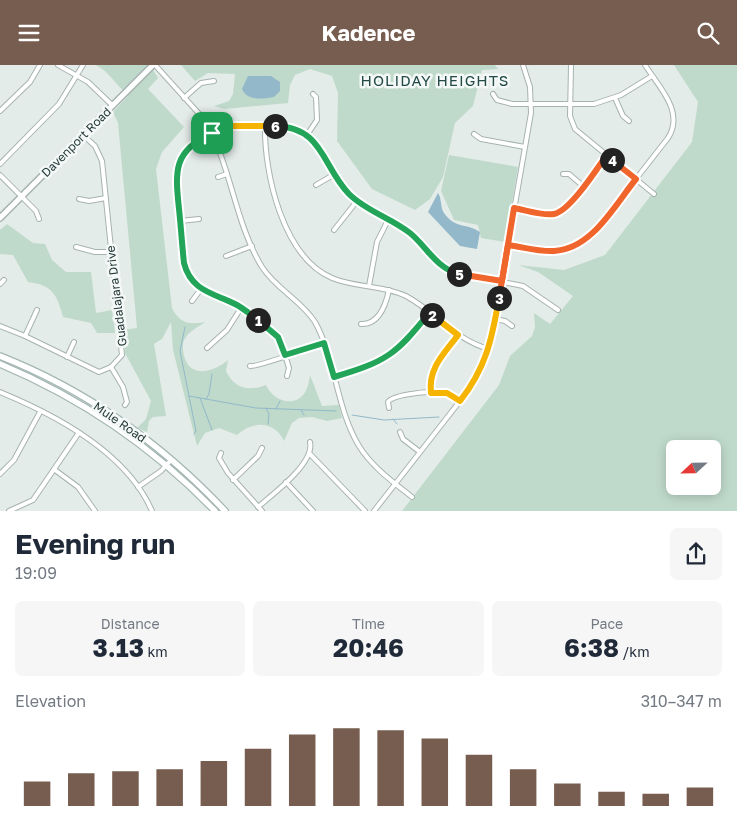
<!DOCTYPE html>
<meta charset="utf-8">
<style>
body{margin:0;font-family:"Golos Text",sans-serif;background:#f6f6f7;color:#1f2937;height:100vh;display:flex;flex-direction:column;font-size:19px;white-space:nowrap}
*{box-sizing:border-box;margin:0}
p{font-size:16px;color:#747a83}
.icon{flex:none;width:28px;height:28px;fill:none;stroke:currentColor;stroke-width:2;stroke-linecap:round;stroke-linejoin:round}
.map{position:relative;height:446px;overflow:hidden}
.panel{display:flex;flex-direction:column;background:#fff;flex:1}
.panel>*{flex:none}
.needle{width:32px;rotate:248deg}
.controls{position:absolute;left:666px;top:375px;display:grid;gap:10px}
.controls a{display:grid;place-items:center;width:55px;height:55px;border-radius:8px;background:#fff;box-shadow:0 2px 12px #0003;font-size:25px}
.pin{position:absolute;display:grid;place-items:center;width:42px;height:42px;color:#fff;margin:-21px;border-radius:10px;box-shadow:0 2px 8px #0006}
.km{position:absolute;width:25px;height:25px;margin:-12px;border-radius:50%;background:#222;color:#fff;font-size:14px;line-height:25px;text-align:center}
.round{display:grid;place-items:center;flex:none;width:52px;height:52px;border-radius:8px;background:#f6f6f7}
.headline{display:flex;align-items:center;justify-content:space-between;height:85px;padding:0 15px}
h1{font-size:28px;font-weight:700;line-height:38px}
.stats{display:grid;grid-template-columns:repeat(3,1fr);gap:8px;height:85px;padding:5px 15px}
.stats div{display:grid;align-content:center;border-radius:8px;background:#f6f6f7;text-align:center}
.stats b{font-size:25px;font-weight:700}
.stats small{font-size:14px;font-weight:400}
.stats p{font-size:14px}
.chart{height:140px;padding:10px 15px}
.chart p{display:flex;justify-content:space-between}
.chart svg{width:100%;height:90px;margin-top:5px;stroke:#775d4f;stroke-width:6}
header{display:flex;justify-content:space-between;align-items:center;height:65px;padding:0 15px;background:#775d4f;color:#fff;font-size:22px;font-weight:700}
.map>svg:first-child{display:block}
</style>
<header><svg class="icon" aria-label="menu" viewBox="0 0 24 24"><path d="M4 6h16M4 12h16M4 18h16"/></svg>Kadence<svg class="icon" aria-label="search" viewBox="0 0 24 24"><circle cx="10" cy="10" r="6"/><path d="M15 15l6 6"/></svg></header>
<div class="map">
<svg width="737" height="446" viewBox="0 0 737 446">
<rect width="100%" height="100%" fill="#e4ece9"/>
<g fill="#bfdacb" fill-rule="evenodd">
<path d="M96,0H150L158,13L148,24L184,62L162,87L156,104L172,243C179,258 189,260 205,257C198,262 188,267 184,275C182,280 183,286 184,291C190,314 214,307 228,295L226,306C234,323 248,327 266,320C272,335 293,343 304,329C308,323 309,316 310,310L322,341L339,340L342,353L327,356L312,352L299,353L292,358L284,376C274,355 252,356 237,370L219,363L205,368L197,381L173,285L171,257L162,274L154,279L166,351L153,352L149,356L147,367L137,363L146,354L151,336L125,288L123,265L137,263L118,58L113,47L128,31L105,6Z"/>
<polygon points="181,0 495,0 498,4 482,5 473,41 455,58 443,112 430,134 415,145 372,124 337,76 338,28 332,11 310,4 295,10 290,20 288,38 224,44 214,41 229,36 233,29 235,9 208,8 195,16"/>
<path d="M674,0H737V446H402L499,320L510,291L532,271L535,262L534,248L550,259L573,231L538,207L518,200L564,205L605,190L692,77L698,37ZM675,384H712V421H675Z"/>
<polygon points="449,90 518,102 505,177 481,173 478,160 454,155 441,126"/>
<path d="M7,159L33,178L45,179L52,195L66,207H91L96,248L112,245L115,268H97L91,258L63,252C57,229 52,220 28,217L13,190L0,189V165Z"/>
</g>
<g fill="#92b8ca">
<path d="M248,11H271L280,17V26L274,32C263,34 247,36 242,24Z"/>
<path d="M438,128C442,134 440,142 444,148C455,164 467,158 480,167L477,184L460,181L428,147Z"/>
</g>
<g fill="none" stroke-linecap="round" stroke-linejoin="round">
<g stroke="#92b8ca" stroke-width="1">
<polyline points="185,262 180,286 196,366 194,369"/>
<polyline points="189,331 256,343 336,346"/>
<polyline points="200,333 212,365"/>
<polyline points="206,334 209,329 212,309"/>
<polyline points="266,343 269,349 268,359"/>
<polyline points="276,344 280,336"/>
<polyline points="301,345 304,350"/>
<polyline points="352,350 384,355 439,352"/>
<polyline points="393,354 397,359"/>
</g>
<g stroke="#a7b3b1" stroke-width="6">
<g id="minor">
<polyline points="58,0 88,17 112,40"/>
<path d="M155,0L202,52L212,68C232,111 237,161 262,202C276,224 301,235 315,257C336,295 336,343 359,381C372,402 393,417 412,432"/>
<polyline points="571,1 570,51 575,64 654,129"/>
<polyline points="493,29 497,35 512,39 594,39 621,30 652,11"/>
<polyline points="184,33 201,18 214,16"/>
<polyline points="615,33 623,51 629,56"/>
<polyline points="0,46 30,17 40,0"/>
<path d="M265,60C264,109 283,192 332,213C356,223 383,220 406,231C436,247 455,275 489,284"/>
<polyline points="474,69 481,74 525,82"/>
<polyline points="307,70 317,55 316,32 313,29"/>
<polyline points="0,99 59,39 83,0"/>
<polyline points="563,109 569,109 583,121"/>
<polyline points="0,110 36,146 39,154"/>
<polyline points="218,112 227,109"/>
<polyline points="316,120 335,109"/>
<polyline points="79,134 89,136 106,133"/>
<polyline points="514,143 549,149 562,146 606,91"/>
<polyline points="180,156 199,154"/>
<polyline points="334,165 357,136"/>
<path d="M508,180C541,185 570,192 596,165L668,73C685,47 659,22 645,0"/>
<polyline points="76,182 95,187 110,187"/>
<polyline points="226,191 252,181"/>
<polyline points="0,219 4,215"/>
<polyline points="369,221 377,177 388,155"/>
<polyline points="192,236 201,224"/>
<polyline points="495,254 505,256 512,261"/>
<path d="M361,259C379,260 386,239 389,225"/>
<polyline points="0,261 25,271 99,307 111,302 122,290 102,96 95,81 83,70"/>
<polyline points="25,271 37,245"/>
<polyline points="207,283 227,265 241,243"/>
<polyline points="67,292 74,277"/>
<path d="M250,301C256,303 312,282 324,278"/>
<polyline points="111,302 123,322 127,337 125,340"/>
<polyline points="287,311 289,303 281,277 277,270 238,241 201,224 191,214 185,203 176,117 177,104 185,87 198,76 224,63 240,60 295,63 305,68 316,78 342,121 352,131 409,167 442,202 457,208 523,221 558,245"/>
<path d="M334,312C385,297 397,290 429,248"/>
<path d="M0,327C56,350 127,388 152,446"/>
<path d="M431,328C428,303 444,289 458,270"/>
<path d="M389,343L388,337C393,329 436,325 446,328C452,329 456,333 460,336"/>
<polyline points="400,367 403,374 420,387"/>
<polyline points="221,388 219,393 228,408 262,446"/>
<polyline points="310,389 365,446"/>
<polyline points="55,405 78,422 95,446"/>
<polyline points="0,409 14,395 40,347"/>
<polyline points="233,415 258,391 262,383"/>
<polyline points="286,417 313,446"/>
<polyline points="138,422 161,406 171,395"/>
<path d="M258,442C273,429 315,398 310,377"/>
<polyline points="9,446 33,435 78,369"/>
<polyline points="374,446 471,322 485,295 493,265 531,48 530,22 523,0"/>
</g>
</g>
<g stroke="#a7b3b1" stroke-width="8">
<polyline id="tertiary" points="0,153 153,0"/>
</g>
<g stroke="#a3b6b3" stroke-width="8">
<g id="secondary">
<path d="M0,291C86,325 162,379 225,446"/>
<path d="M0,299C81,333 154,383 215,446"/>
</g>
</g>
<use href="#minor" stroke="#fff" stroke-width="4"/>
<use href="#tertiary" stroke="#fff" stroke-width="5"/>
<use href="#secondary" stroke="#fff" stroke-width="5.5"/>
</g>
<g fill="none" stroke-linecap="round" stroke-linejoin="round">
<g stroke="#fff" stroke-width="10">
<path id="split-1" d="M212,68C173,86 175,106 179,144C181,162 182,180 184,198C191,226 213,228 235,239C243,243 250,249 258,255"/>
</g>
<g stroke="#fff" stroke-width="10">
<path id="split-2" d="M258,255L278,272L285,290L324,278L334,312C385,297 396,290 429,248L432,250"/>
</g>
<g stroke="#fff" stroke-width="10">
<path id="split-3" d="M432,250L458,270C444,289 428,303 431,328H447L460,336C486,303 492,274 499,233"/>
</g>
<g stroke="#fff" stroke-width="10">
<path id="split-4" d="M499,233L508,180C523,182 539,187 554,186C592,184 614,141 636,114L612,95"/>
</g>
<g stroke="#fff" stroke-width="10">
<path id="split-5" d="M459,209L502,216L514,143C526,145 542,151 554,149C570,146 596,105 606,91L612,95"/>
</g>
<g stroke="#fff" stroke-width="10">
<path id="split-6" d="M275,61C323,62 322,101 349,129C366,146 391,153 410,168C427,182 436,203 459,209"/>
</g>
<g stroke="#fff" stroke-width="10">
<polyline id="split-7" points="212,68 233,61 275,61"/>
</g>
<use href="#split-1" stroke="#22a559" stroke-width="6"/>
<use href="#split-2" stroke="#22a559" stroke-width="6"/>
<use href="#split-3" stroke="#f5b400" stroke-width="6"/>
<use href="#split-4" stroke="#f0652b" stroke-width="6"/>
<use href="#split-5" stroke="#f0652b" stroke-width="6"/>
<use href="#split-6" stroke="#22a559" stroke-width="6"/>
<use href="#split-7" stroke="#f5b400" stroke-width="6"/>
</g>
<g text-anchor="middle" dominant-baseline="central" stroke-width="5" stroke-linejoin="round" paint-order="stroke">
<g font-size="12" fill="#253b39" stroke="#f4f8f7">
<text transform="translate(76 77) rotate(-45)">Davenport Road</text>
<text transform="translate(116 231) rotate(-97)">Guadalajara Drive</text>
<text transform="translate(120 357) rotate(35)">Mule Road</text>
</g>
<g font-size="15" letter-spacing="1" fill="#234b48" stroke="#f4f8f7">
<text x="435" y="15">HOLIDAY HEIGHTS</text>
</g>
</g>
</svg>
<div class="controls">
<a><svg class="needle" viewBox="-14 -14 28 28"><path d="M0-13l5 13h-10z" fill="#e53935"/><path d="M0 13l5-13h-10z" fill="#747a83"/></svg></a>
</div>
<div class="pin" style="left:212px;top:68px;background:#1e9e55"><svg class="icon" aria-label="arrive" viewBox="0 0 24 24"><path d="M6 21V4h12l-3 4 3 4H6"/></svg></div>
<b class="km" style="left:258px;top:255px">1</b>
<b class="km" style="left:432px;top:250px">2</b>
<b class="km" style="left:499px;top:233px">3</b>
<b class="km" style="left:612px;top:95px">4</b>
<b class="km" style="left:459px;top:209px">5</b>
<b class="km" style="left:275px;top:61px">6</b>
</div>
<section class="panel">
<div class="headline"><div><h1>Evening run</h1><p>19:09</p></div><a class="round"><svg class="icon" aria-label="share" viewBox="0 0 24 24"><path d="M12 15V3M7 8l5-5 5 5M5 13v7h14v-7"/></svg></a></div>
<div class="stats">
<div><p>Distance</p><b>3.13<small> km</small></b></div>
<div><p>Time</p><b>20:46</b></div>
<div><p>Pace</p><b>6:38<small> /km</small></b></div>
</div>
<div class="chart"><p><span>Elevation</span>310–347 m</p>
<svg viewBox="0 0 160 44" preserveAspectRatio="none"><path d="M5 44V32M15 44V28M25 44V27M35 44V26M45 44V22M55 44V16M65 44V9M75 44V6M85 44V7M95 44V11M105 44V19M115 44V26M125 44V33M135 44V37M145 44V38M155 44V35"/></svg>
</div>
</section>
